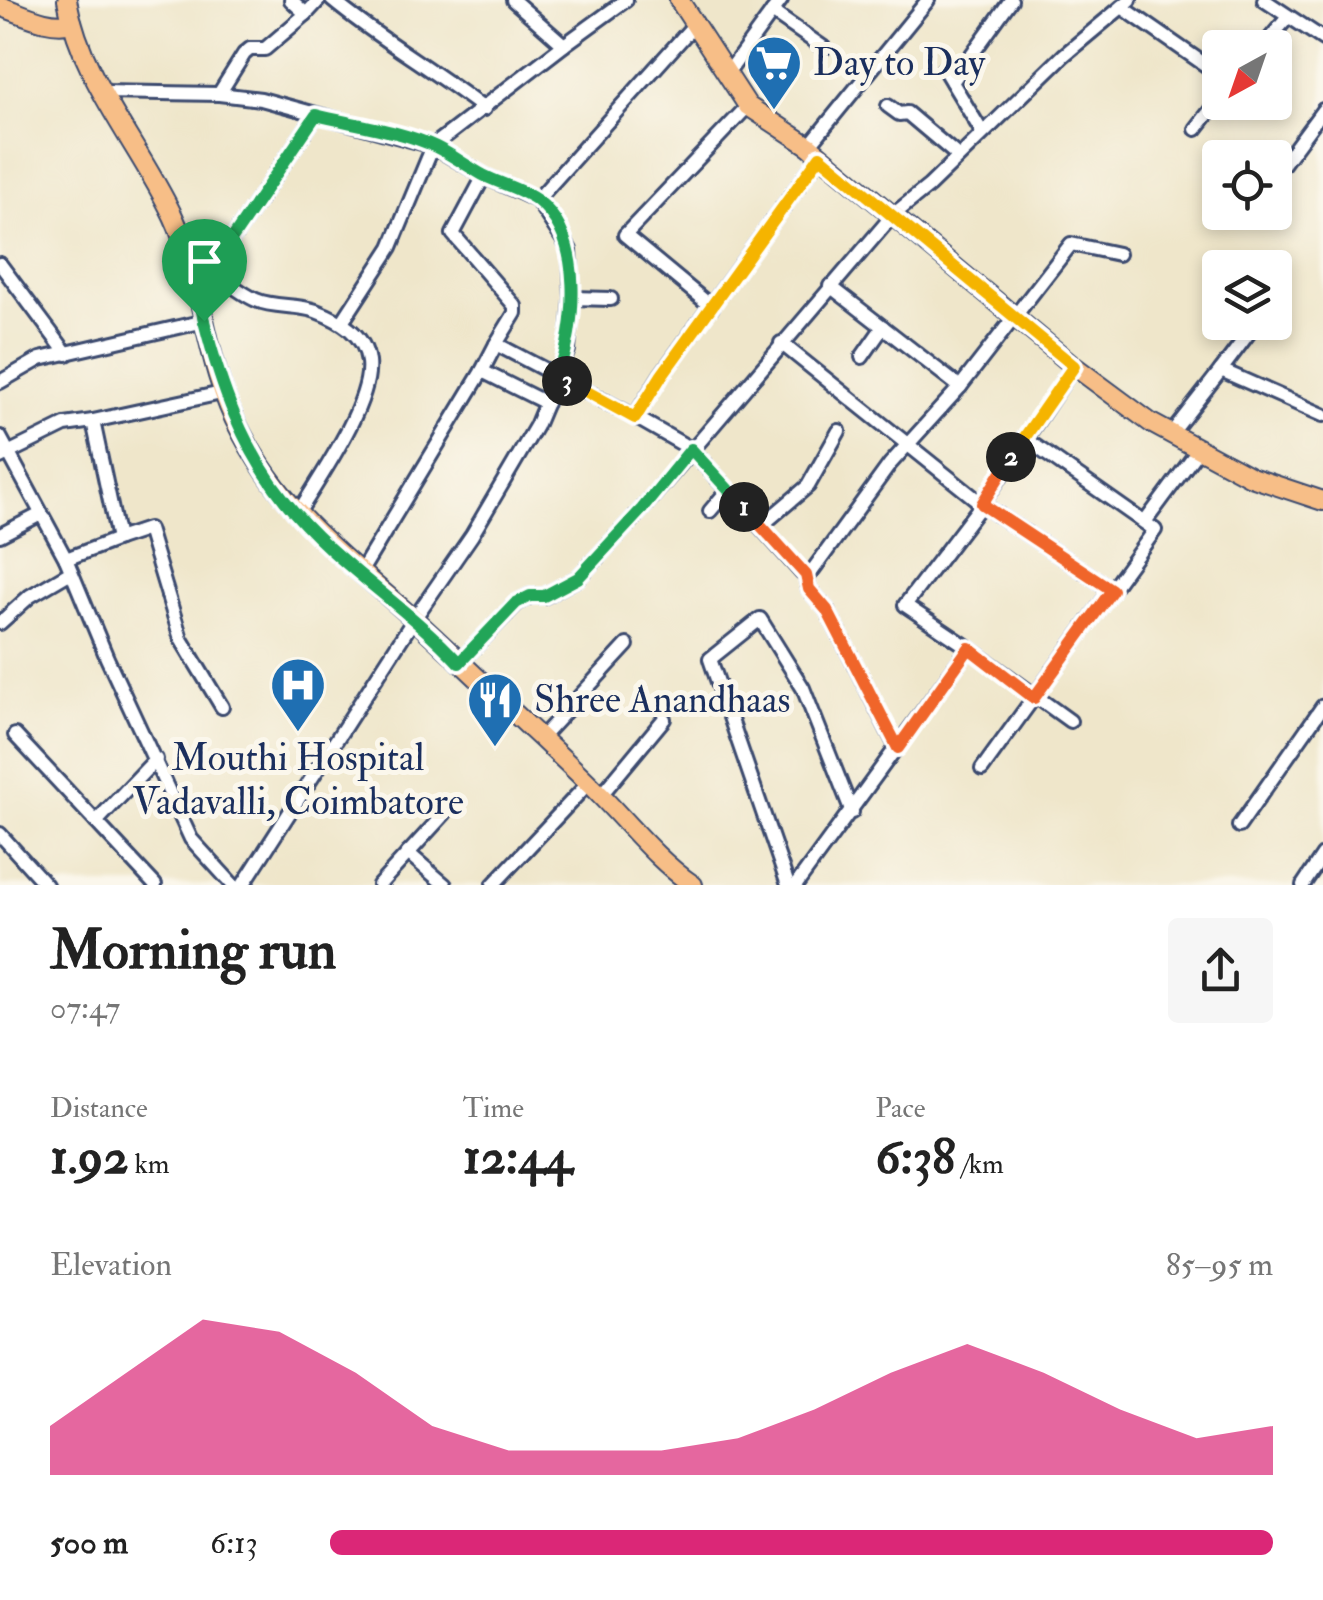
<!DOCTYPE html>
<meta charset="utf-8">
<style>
body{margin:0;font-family:"IM FELL Double Pica",serif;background:#f6f6f6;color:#222;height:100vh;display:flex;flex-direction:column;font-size:38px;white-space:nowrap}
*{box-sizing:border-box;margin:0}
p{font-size:32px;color:#767676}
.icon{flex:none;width:55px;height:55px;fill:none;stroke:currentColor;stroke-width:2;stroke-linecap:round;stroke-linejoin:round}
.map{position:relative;height:885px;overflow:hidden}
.drawer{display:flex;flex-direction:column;background:#fff;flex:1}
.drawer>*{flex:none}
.needle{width:65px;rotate:220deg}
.tools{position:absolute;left:1202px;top:30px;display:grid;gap:20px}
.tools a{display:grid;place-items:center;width:90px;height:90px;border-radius:10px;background:#fff;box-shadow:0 5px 15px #0003;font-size:50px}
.pin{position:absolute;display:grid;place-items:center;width:85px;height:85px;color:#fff;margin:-102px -42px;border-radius:50% 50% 50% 0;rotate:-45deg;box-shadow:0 0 10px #0007}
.pin .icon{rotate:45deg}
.km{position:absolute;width:50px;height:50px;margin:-25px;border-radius:50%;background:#222;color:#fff;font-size:28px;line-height:50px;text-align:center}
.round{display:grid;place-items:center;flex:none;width:105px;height:105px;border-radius:10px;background:#f6f6f6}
.summary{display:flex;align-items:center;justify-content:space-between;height:170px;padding:0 50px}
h1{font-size:55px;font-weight:800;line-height:75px}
.stats{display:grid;grid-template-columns:repeat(3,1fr);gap:15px;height:170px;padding:10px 50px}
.stats div{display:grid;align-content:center}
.stats b{font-size:50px;font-weight:800}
.stats small{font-size:28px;font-weight:400}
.stats p{font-size:28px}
.chart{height:280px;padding:20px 50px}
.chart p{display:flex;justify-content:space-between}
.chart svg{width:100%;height:180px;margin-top:10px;fill:#db2777;opacity:.7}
ul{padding:0 50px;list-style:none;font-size:32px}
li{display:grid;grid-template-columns:160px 120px 1fr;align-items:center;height:75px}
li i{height:25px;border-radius:12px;background:#db2777}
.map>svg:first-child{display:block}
</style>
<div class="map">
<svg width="1323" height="885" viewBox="0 0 1323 885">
<rect width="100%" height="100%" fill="#fbf7ec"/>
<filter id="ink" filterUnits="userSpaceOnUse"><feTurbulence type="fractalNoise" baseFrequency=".01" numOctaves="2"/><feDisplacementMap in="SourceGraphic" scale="20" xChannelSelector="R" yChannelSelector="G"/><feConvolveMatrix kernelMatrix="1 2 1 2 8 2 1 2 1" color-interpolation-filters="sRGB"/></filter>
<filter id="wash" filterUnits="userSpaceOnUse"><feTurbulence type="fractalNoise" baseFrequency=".0048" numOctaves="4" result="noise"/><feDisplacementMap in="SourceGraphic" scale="40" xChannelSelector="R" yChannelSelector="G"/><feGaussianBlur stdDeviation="2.25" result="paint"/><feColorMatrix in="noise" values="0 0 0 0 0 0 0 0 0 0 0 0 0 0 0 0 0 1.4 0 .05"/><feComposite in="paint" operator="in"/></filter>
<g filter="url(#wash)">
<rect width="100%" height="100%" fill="#efe6ca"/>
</g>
<g filter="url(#ink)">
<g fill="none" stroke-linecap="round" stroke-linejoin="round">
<g stroke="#3b4a6e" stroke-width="18">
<g id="minor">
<polyline points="291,0 306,14 319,0"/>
<path d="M332,0C380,40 434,70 484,109"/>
<polyline points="1264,0 1323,39"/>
<polyline points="1122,7 1220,75"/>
<polyline points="772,12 824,48"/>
<polyline points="564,45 626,0"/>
<polyline points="1262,48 1288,17"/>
<polyline points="944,69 982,132"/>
<polyline points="727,74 781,0"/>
<polyline points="952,82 1011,0"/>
<polyline points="102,92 219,94 261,99 433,146 484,176 537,200 570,250 572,298 568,350 536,426 472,535 414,619 243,885"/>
<polyline points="219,94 244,54 250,49 265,49 306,14"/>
<polyline points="888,106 899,114 907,113 958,156"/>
<polyline points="1196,129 1220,98"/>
<polyline points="809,146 928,0"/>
<polyline points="1275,175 1323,110"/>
<polyline points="484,176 453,234 515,306 515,313 496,344 635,417 661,375 820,156"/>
<polyline points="537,200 694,25"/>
<polyline points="0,264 67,354"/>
<polyline points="206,268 211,270 316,115"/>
<path d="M211,270C225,280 240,293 256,300C274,308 297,304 316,311C340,320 365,334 368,362C373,402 318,480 297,515"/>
<polyline points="830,286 960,387"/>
<polyline points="572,298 611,299"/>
<polyline points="712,307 625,235 748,106"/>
<polyline points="343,321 391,247 433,146 564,45 513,0"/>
<polyline points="1257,322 1221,370 1323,415"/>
<polyline points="781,343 982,504 1112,590"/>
<polyline points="496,344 482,371 546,403"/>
<polyline points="862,357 883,327"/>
<polyline points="0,382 40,359 205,321"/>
<polyline points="635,417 691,449 802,573 810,574 890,464 960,387 1071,244 1118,254"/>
<polyline points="93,421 217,394"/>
<polyline points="1171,434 1221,370"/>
<polyline points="0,437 66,559 107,658 191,839 233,885"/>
<polyline points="0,457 65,425 93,421 118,539 66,559"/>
<polyline points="710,511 728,490"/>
<polyline points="1145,522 1199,449"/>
<polyline points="761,526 808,486 839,431"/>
<polyline points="0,535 41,514"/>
<polyline points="118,539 148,529 181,639 222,707"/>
<polyline points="360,573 482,371"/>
<polyline points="806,575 809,589 827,610 897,748"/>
<polyline points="0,623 30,596 71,572"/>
<polyline points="969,648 1070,721"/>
<polyline points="459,663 517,603 530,596 545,596 578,578 642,509 893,215 929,186 1064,55 1130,0"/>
<polyline points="15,735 155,885"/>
<polyline points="541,738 627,645"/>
<polyline points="982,769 1155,530 1024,438"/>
<polyline points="601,795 664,719"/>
<polyline points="96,822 156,759"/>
<polyline points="1239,826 1323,706"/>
<polyline points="0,834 46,885"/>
<polyline points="408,853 445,885"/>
<polyline points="379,885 445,813"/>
<polyline points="493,885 581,791"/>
<polyline points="788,885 710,659 760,619 803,688 852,812"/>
<polyline points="796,885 969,648 905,605 982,504 1074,366"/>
<polyline points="1303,885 1323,855"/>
</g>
</g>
<g stroke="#3b4a6e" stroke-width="22">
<g id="major">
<path d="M67,0C82,82 139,144 173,216C205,285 204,365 241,432C285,516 346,558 414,619C457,658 499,699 541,738C561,757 582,776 601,796C631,827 657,860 693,885"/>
<polyline points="679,0 748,106 809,146 1074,366 1151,423 1251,477 1323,501"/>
<path d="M0,6C21,13 50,29 72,22"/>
</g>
</g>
<use href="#minor" stroke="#fff" stroke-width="12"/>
<use href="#major" stroke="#f7be87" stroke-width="18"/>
</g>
</g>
<g fill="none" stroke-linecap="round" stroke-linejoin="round" filter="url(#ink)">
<g stroke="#fff" stroke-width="20">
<path id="split-1" d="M204,321C221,387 242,447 285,501C334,563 406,605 459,663L516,603L530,596H544L578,578L642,509L691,449L744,507"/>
</g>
<g stroke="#fff" stroke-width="20">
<polyline id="split-2" points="744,507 806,575 809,589 827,610 898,748 969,648 1034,698 1112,590 982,504 1011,457"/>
</g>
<g stroke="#fff" stroke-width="20">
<polyline id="split-3" points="567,381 635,418 662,375 820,156 1074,366 1011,457"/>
</g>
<g stroke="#fff" stroke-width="20">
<path id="split-4" d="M204,321L192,264L211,270L316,115C352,124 403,131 436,147C452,155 467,166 483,175C500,184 523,189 538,201C585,238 576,327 558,376L567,381"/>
</g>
<use href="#split-1" stroke="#22a559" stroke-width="12"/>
<use href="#split-2" stroke="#f0652b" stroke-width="12"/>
<use href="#split-3" stroke="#f5b400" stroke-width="12"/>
<use href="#split-4" stroke="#22a559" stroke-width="12"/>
</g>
<defs>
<g id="supermarket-pin" transform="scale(2.875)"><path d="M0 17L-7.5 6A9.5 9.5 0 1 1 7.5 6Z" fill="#1f6fb2" stroke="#fbf7ec"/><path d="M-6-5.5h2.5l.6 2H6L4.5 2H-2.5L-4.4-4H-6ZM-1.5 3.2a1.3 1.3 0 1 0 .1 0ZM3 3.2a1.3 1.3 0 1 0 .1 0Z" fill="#fff"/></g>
<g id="hospital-pin" transform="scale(2.875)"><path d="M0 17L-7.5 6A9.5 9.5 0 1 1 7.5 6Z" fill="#1f6fb2" stroke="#fbf7ec"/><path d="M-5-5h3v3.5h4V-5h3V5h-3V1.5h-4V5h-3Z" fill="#fff"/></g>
<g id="restaurant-pin" transform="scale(2.875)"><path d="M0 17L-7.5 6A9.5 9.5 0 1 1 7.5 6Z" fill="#1f6fb2" stroke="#fbf7ec"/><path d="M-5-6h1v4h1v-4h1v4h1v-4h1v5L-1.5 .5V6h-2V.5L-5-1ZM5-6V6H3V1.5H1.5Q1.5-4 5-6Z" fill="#fff"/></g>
</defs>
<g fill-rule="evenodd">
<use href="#supermarket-pin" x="774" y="63"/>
<use href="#hospital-pin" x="298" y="685"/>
<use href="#restaurant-pin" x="495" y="700"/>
</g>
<g text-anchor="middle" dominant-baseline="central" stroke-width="10" stroke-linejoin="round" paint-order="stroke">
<g font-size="38" fill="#1b2f5e" stroke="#fbf7ec" text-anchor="start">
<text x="813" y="63">Day to Day</text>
<text x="534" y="700">Shree Anandhaas</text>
<text x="298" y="758" text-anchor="middle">Mouthi Hospital<tspan x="298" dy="44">Vadavalli, Coimbatore</tspan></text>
</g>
</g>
</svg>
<div class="tools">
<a><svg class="needle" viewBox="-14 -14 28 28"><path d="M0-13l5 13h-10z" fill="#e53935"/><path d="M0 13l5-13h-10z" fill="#767676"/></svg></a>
<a><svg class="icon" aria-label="locate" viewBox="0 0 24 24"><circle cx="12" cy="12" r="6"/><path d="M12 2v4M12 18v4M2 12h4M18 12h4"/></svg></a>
<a><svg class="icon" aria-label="layers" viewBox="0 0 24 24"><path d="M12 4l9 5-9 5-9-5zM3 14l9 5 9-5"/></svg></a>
</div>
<div class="pin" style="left:204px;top:321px;background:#1e9e55"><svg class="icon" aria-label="arrive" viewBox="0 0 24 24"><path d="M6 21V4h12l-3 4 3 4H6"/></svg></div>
<b class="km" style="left:744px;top:507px">1</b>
<b class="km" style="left:1011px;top:457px">2</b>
<b class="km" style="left:567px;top:381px">3</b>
</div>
<section class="drawer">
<div class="summary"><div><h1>Morning run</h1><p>07:47</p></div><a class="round"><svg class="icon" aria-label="share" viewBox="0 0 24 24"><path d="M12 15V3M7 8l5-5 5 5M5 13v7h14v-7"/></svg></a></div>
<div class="stats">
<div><p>Distance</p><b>1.92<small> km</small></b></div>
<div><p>Time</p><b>12:44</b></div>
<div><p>Pace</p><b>6:38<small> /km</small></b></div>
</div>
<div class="chart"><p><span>Elevation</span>85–95 m</p>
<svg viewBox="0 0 160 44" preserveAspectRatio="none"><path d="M0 44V32L10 19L20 6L30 9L40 19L50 32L60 38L70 38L80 38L90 35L100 28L110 19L120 12L130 19L140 28L150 35L160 32V44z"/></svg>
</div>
<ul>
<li><b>500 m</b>6:13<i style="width:100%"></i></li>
</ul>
</section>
